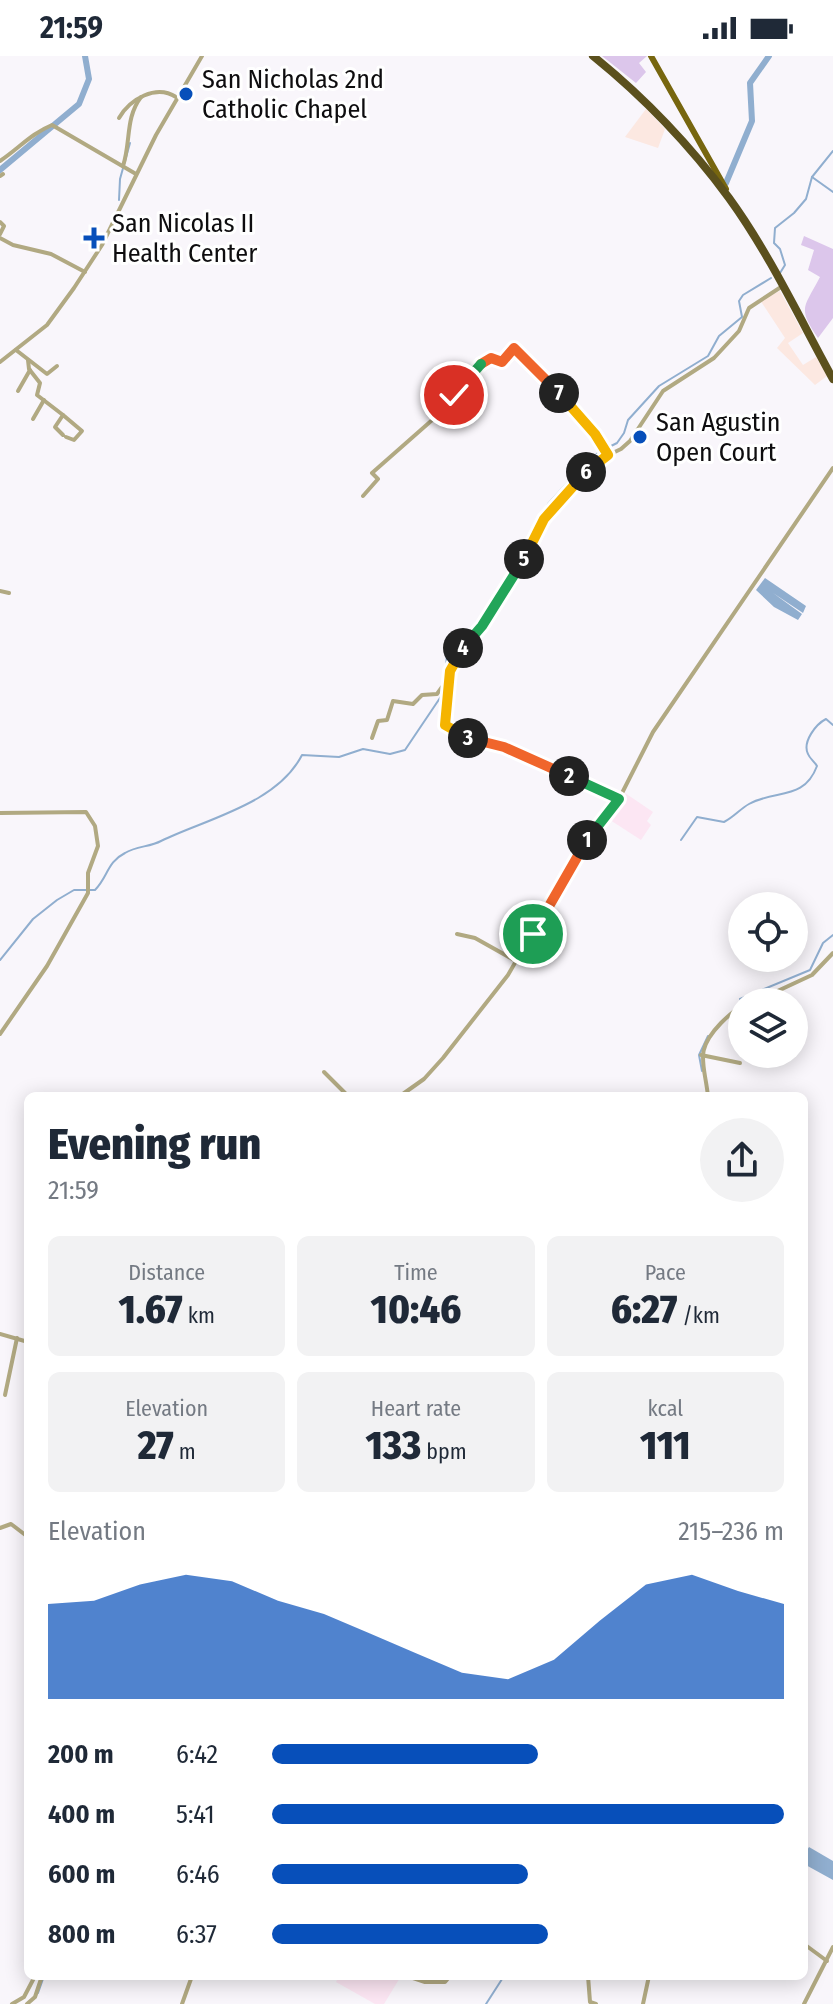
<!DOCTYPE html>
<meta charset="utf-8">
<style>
body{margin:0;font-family:"Fira Sans Condensed",sans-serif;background:#f2f2f3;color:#1f2937;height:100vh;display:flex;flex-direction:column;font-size:30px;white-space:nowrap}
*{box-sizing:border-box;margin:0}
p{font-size:26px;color:#747a83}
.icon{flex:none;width:44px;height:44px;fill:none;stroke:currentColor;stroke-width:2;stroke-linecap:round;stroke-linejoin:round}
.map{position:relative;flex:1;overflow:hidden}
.details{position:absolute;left:24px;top:1036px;width:784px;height:888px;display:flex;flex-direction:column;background:#fff;border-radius:12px;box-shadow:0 4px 20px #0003}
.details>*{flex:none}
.buttons{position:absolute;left:728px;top:836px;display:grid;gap:16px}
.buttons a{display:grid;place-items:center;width:80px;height:80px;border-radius:50%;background:#fff;box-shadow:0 4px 20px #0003;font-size:40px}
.pin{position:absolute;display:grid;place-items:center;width:68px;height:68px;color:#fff;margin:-34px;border:4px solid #fff;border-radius:50%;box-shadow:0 2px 8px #0007}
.km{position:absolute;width:40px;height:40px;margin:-20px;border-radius:50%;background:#222;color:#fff;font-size:22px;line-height:40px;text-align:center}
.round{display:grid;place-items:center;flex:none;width:84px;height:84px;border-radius:42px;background:#f2f2f3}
.head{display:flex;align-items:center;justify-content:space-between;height:136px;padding:0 24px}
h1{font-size:44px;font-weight:800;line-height:60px}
.metrics{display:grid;grid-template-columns:repeat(3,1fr);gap:12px;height:136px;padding:8px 24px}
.metrics div{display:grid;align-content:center;border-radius:12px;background:#f2f2f3;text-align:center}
.metrics b{font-size:40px;font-weight:800}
.metrics small{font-size:22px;font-weight:400}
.metrics p{font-size:22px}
.chart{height:224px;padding:16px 24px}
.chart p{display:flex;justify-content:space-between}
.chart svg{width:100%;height:144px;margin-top:8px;fill:#074fba;opacity:.7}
ul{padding:0 24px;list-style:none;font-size:26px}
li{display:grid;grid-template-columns:128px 96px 1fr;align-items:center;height:60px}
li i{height:20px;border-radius:10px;background:#074fba}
.status{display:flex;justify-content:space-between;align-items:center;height:56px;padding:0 40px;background:#fff;direction:ltr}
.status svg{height:22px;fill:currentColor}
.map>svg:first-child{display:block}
</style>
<div class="status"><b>21:59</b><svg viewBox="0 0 49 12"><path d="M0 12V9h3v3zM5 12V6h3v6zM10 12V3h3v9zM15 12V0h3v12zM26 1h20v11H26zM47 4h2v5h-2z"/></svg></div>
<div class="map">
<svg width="833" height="1948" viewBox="0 0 833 1948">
<rect width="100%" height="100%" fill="#f9f6fb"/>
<g fill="#fce8e1">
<polygon points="646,53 665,73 658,92 625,81"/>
<polygon points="780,235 803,277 788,287 803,309 816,301 827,320 815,329 777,292 785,282 760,244"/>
</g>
<g fill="#fce6f3">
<polygon points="625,737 653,756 647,765 651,769 641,784 607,762"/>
<polygon points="339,1920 401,1920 384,1948 375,1948 336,1926"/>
</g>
<g fill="#dcc6eb">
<polygon points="602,0 647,0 639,7 646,16 636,27"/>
<path d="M804,180L833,193V262L818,282C797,251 804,252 820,221L808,214L814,194L801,189Z"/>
</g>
<g fill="#90aecf">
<polygon points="765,522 806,550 803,557 773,537 802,558 798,564 774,551 756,534"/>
<polygon points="809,1791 833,1805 833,1824 804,1808 804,1799"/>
</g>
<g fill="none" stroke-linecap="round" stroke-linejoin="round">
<g stroke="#90aecf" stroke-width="2">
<polyline points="812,121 833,136"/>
<polyline points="119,144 120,123 130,87"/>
<polyline points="780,217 785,209 780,193 774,187 775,172 794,157 806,143 812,121 833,95"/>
<path d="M681,784L697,761L724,766C734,761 740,753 749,748C776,733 804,745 817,710C814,705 810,703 808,698C802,686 816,668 826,663L833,669"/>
<path d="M0,904L33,863L57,844L74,834H95C108,821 107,806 125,797C136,790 150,791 161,785C206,763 277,748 302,699L339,701L363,693L390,698L405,694L444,636L447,598L451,586L469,578L479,568L525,494L548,448L579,414L599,396L617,387L624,377L628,364L659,330L708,300L719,280L742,261L739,245L743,239L771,222"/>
<polyline points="742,947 740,943 810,914 823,887 833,879"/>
<polyline points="702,1015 699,999 708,980"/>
<polyline points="38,1937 44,1920"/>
<polyline points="486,1948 504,1920"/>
</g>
<g stroke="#90aecf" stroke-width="6">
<polyline points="0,114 79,48 89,23 85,0"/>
<polyline points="726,127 752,65 750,27 769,0"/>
</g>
<g stroke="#b1a982" stroke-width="4">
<path d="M119,62C130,43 156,28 176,41"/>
<path d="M0,105C18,93 32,77 52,69L136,118"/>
<path d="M123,110C131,86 125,62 141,41"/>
<polyline points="0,120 3,118"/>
<polyline points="0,166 4,170 0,178"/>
<polyline points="0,182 13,189 51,198 85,216"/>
<polyline points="16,294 47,318 57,310"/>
<polyline points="28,304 29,313 40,327 37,339 63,359"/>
<polyline points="0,306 47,269 74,232 102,189 156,79 202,0"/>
<polyline points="18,335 30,314"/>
<polyline points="33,363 44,344"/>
<polyline points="63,379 55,371 63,359 82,375 74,384 66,381"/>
<path d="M363,440L378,423L372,417L439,358L483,306L488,307L491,302L502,306L514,292C548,325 582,359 608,398"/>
<polyline points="0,535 9,537"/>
<polyline points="372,682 378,665 387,664 393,645 413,648 422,639 437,638 442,631 447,632"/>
<polyline points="619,743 504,691 471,683 446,671 448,632 456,601 482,570 511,526 544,463 562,440 600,403 621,393 630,385 663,335 714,302 739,275 749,252 781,231"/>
<polyline points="0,757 86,756 95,770 98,790 88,817 88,837 47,910 0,978"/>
<polyline points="457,878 475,882 516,905"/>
<polyline points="754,946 812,919 833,897"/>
<polyline points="701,999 740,1007"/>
<polyline points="324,1016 348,1040"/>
<polyline points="400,1040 424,1023 443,1002 508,919 579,795 619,743 653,676 833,412"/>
<path d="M708,1040C704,1005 694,995 721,967C728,960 734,954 742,950"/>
<polyline points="0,1278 28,1286"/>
<polyline points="5,1339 17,1282"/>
<polyline points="0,1472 11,1468 28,1481"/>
<polyline points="804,1762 804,1759"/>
<polyline points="804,1888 827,1905"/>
<polyline points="407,1920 425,1926 445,1926 450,1920"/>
<polyline points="588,1920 590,1946 596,1948"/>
<polyline points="12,1948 24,1941 35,1920"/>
<polyline points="27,1948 35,1941 42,1920"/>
<polyline points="182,1948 192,1920"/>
<polyline points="643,1948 649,1920"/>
<polyline points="804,1948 833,1891"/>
</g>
<polyline stroke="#77660f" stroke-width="6" points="651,0 726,133"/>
<path stroke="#5b501d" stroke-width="8" d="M593,0C645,42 689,88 729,142C769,197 800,263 833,323"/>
</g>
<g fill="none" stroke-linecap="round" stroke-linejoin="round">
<g stroke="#fff" stroke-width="16">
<polyline id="split-1" points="533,878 587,784"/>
</g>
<g stroke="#fff" stroke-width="16">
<polyline id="split-2" points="569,720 619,743 587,784"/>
</g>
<g stroke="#fff" stroke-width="16">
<polyline id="split-3" points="468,682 504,691 569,720"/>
</g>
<g stroke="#fff" stroke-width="16">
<polyline id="split-4" points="463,592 450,615 445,669 468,682"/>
</g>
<g stroke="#fff" stroke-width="16">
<polyline id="split-5" points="463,592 482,570 524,503"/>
</g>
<g stroke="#fff" stroke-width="16">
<polyline id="split-6" points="524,503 544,463 586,416"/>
</g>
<g stroke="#fff" stroke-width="16">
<polyline id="split-7" points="559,337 595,378 608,399 586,416"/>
</g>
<g stroke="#fff" stroke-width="16">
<polyline id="split-8" points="481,308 491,302 502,306 514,292 559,337"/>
</g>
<g stroke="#fff" stroke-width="16">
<polyline id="split-9" points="454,339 481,308"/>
</g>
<use href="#split-1" stroke="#f0652b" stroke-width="10"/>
<use href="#split-2" stroke="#22a559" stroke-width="10"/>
<use href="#split-3" stroke="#f0652b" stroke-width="10"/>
<use href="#split-4" stroke="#f5b400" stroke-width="10"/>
<use href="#split-5" stroke="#22a559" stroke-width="10"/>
<use href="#split-6" stroke="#f5b400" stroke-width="10"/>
<use href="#split-7" stroke="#f5b400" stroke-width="10"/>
<use href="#split-8" stroke="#f0652b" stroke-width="10"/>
<use href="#split-9" stroke="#22a559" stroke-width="10"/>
</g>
<g fill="#074fba" stroke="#fff" stroke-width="3">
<circle cx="186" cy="38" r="8"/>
<path d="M90 170h8v8h8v8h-8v8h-8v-8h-8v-8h8z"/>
<circle cx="640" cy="381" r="8"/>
</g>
<g text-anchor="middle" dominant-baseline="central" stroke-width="6" stroke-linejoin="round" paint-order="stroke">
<g font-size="26" fill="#0e0d0f" stroke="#fff" text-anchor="start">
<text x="202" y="23">San Nicholas 2nd<tspan x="202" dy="30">Catholic Chapel</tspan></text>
<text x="112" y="167">San Nicolas II<tspan x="112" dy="30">Health Center</tspan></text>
<text x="656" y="366">San Agustin<tspan x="656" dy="30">Open Court</tspan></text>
</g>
</g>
</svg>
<div class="buttons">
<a><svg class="icon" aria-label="locate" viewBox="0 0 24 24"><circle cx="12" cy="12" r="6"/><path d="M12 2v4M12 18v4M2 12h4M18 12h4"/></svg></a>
<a><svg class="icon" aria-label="layers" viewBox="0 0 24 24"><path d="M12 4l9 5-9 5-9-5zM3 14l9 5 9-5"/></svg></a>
</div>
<div class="pin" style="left:533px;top:878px;background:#1e9e55"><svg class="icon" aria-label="arrive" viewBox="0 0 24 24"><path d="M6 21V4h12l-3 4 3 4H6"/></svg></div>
<div class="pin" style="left:454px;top:339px;background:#d93025"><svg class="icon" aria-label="check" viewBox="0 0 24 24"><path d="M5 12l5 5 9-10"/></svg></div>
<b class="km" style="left:587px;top:784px">1</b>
<b class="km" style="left:569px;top:720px">2</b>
<b class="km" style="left:468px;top:682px">3</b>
<b class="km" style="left:463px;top:592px">4</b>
<b class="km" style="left:524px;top:503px">5</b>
<b class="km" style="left:586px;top:416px">6</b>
<b class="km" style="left:559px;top:337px">7</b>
<section class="details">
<div class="head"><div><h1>Evening run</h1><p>21:59</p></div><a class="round"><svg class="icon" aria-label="share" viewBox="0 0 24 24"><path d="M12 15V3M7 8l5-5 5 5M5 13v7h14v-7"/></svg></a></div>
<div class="metrics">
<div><p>Distance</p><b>1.67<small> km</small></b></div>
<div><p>Time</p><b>10:46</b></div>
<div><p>Pace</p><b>6:27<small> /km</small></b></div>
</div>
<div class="metrics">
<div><p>Elevation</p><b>27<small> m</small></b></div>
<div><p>Heart rate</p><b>133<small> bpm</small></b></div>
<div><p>kcal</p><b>111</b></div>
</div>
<div class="chart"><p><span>Elevation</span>215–236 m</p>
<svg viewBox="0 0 160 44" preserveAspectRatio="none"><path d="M0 44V15L10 14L20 9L30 6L40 8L50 14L60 18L70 24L80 30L90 36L100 38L110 32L120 20L130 9L140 6L150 11L160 15V44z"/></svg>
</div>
<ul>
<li><b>200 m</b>6:42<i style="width:52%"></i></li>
<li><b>400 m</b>5:41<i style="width:100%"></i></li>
<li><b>600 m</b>6:46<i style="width:50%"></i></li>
<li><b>800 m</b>6:37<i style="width:54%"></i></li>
</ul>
</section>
</div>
